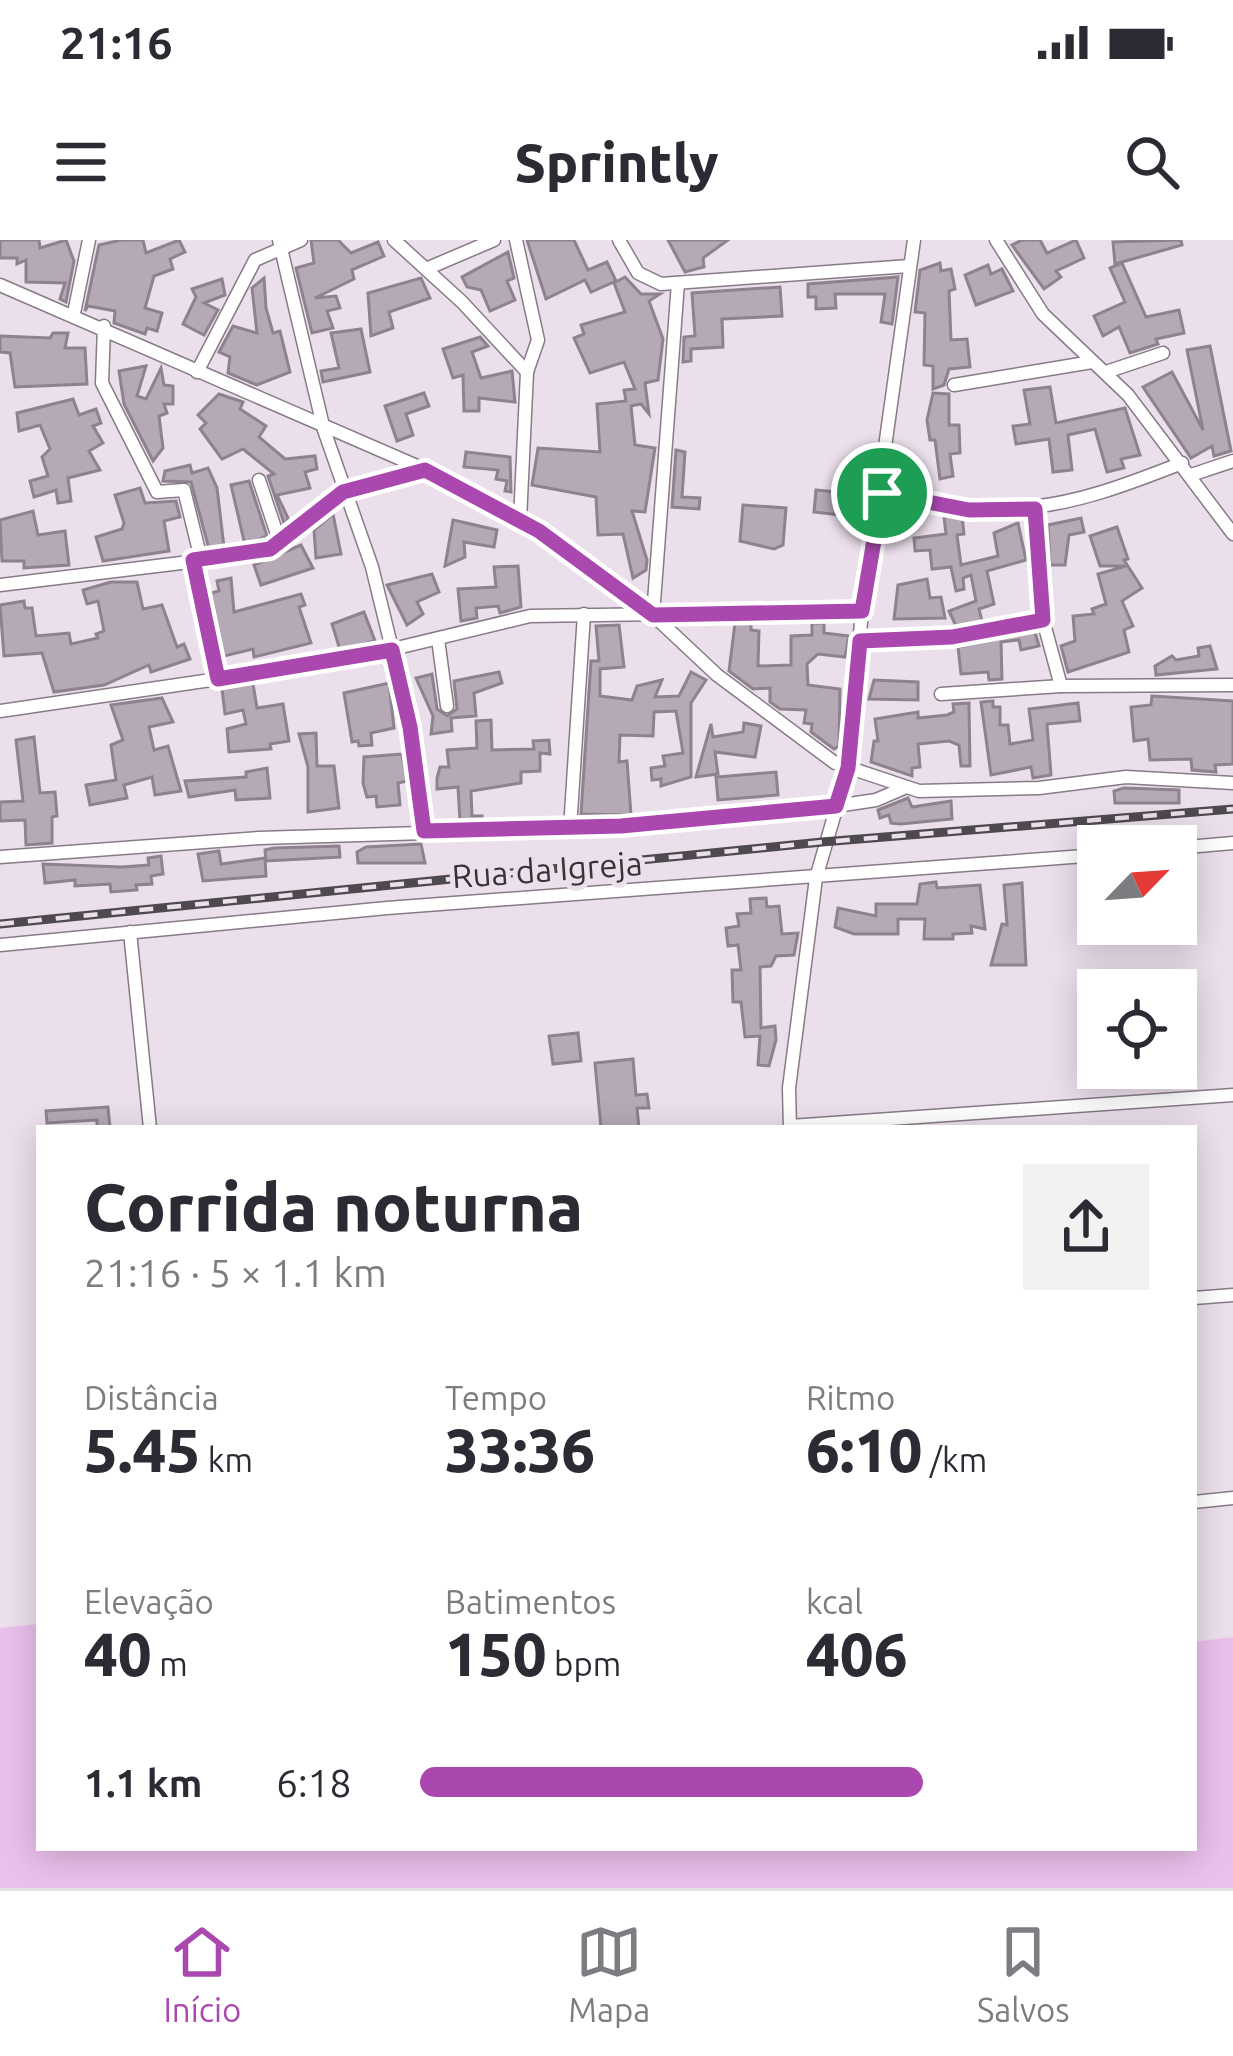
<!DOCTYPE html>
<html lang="pt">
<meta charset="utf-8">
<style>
body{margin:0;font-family:Ubuntu,sans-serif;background:#f2f2f3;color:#2b2b33;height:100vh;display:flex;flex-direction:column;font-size:45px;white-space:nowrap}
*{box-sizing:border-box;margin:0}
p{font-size:39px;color:#7c7c81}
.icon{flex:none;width:66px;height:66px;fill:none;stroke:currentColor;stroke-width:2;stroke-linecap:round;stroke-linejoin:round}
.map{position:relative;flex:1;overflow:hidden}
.drawer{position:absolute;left:36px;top:885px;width:1161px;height:726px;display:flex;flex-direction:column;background:#fff;border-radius:0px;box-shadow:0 6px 30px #0003}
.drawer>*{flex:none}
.needle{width:78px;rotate:65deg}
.fabs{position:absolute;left:1077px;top:585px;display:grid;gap:24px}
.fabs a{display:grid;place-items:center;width:120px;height:120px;border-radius:0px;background:#fff;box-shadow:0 6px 30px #0003;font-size:60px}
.pin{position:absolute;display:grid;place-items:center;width:102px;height:102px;color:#fff;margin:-51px;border:6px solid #fff;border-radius:50%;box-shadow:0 3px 12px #0007}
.round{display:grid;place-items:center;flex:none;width:126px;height:126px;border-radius:0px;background:#f2f2f3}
.overview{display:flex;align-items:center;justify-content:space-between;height:204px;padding:0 48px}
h1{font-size:66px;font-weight:800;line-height:90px}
.stats{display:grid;grid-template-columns:repeat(3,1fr);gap:18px;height:204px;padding:12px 48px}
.stats div{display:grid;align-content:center}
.stats b{font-size:60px;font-weight:800}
.stats small{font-size:33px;font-weight:400}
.stats p{font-size:33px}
ul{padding:0 48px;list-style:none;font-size:39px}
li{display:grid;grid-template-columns:192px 144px 1fr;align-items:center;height:90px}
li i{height:30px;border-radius:15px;background:#aa48af}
.status{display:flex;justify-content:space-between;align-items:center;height:84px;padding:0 60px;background:#fff;direction:ltr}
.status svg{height:33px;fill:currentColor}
header{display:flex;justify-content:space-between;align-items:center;height:156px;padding:0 48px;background:#fff;font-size:54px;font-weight:800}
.tab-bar{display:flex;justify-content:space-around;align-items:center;height:168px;border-top:3px solid #e1e1e2;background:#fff;font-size:33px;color:#7c7c81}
.tab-bar a{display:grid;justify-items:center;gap:6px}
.tab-bar .on{color:#aa48af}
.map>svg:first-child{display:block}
</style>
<div class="status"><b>21:16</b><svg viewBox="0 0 49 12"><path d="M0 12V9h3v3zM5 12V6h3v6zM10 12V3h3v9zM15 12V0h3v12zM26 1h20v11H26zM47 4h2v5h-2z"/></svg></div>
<header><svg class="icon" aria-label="menu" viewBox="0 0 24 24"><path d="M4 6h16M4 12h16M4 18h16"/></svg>Sprintly<svg class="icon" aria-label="search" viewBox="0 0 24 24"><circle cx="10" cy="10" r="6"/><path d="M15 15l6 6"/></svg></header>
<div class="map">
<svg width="1233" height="1648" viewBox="0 0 1233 1648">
<rect width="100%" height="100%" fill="#ebdfeb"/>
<polygon fill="#eabfeb" points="39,1384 39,1608 1194,1608 1194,1402 1233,1397 1233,1648 0,1648 0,1388"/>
<g fill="#b5a9b5" stroke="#8d828d" stroke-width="3">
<polygon points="0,0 39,0 40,8 66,0 74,21 66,62 60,59 65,43 26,42 26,20 17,24 17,18 0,18"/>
<polygon points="121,0 143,0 146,13 179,0 185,12 170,19 173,29 154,36 145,68 162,73 157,91 147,88 145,94 114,83 115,71 88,66 85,71 99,5"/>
<polygon points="311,0 338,0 351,13 378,2 384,16 352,30 354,39 315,58 336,56 340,68 327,71 333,88 312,93 296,28 314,23"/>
<polygon points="527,0 574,0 588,30 607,22 616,41 591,52 585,40 546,59"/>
<polygon points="668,0 728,0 703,18 704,27 685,32"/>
<polygon points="1022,0 1040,0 1047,13 1076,0 1084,18 1056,31 1061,37 1044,49 1012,5"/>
<polygon points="1181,0 1182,5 1115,24 1113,2"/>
<polygon points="508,12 514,38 507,41 515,60 490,71 481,50 467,47 462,37"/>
<polygon points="940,23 941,31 951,29 955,49 949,51 951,100 967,99 970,127 949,129 944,145 933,149 933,126 924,125 925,73 915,72 920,30"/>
<polygon points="1122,23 1146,77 1179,70 1184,93 1156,99 1158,104 1130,113 1119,87 1103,96 1094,76 1125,62 1110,28"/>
<polygon points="988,25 991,34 1002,29 1013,51 976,65 965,35"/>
<polygon points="625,37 641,54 660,54 649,61 663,99 658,140 645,143 649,174 641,164 631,166 635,205 655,208 645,272 632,271 647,320 646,330 633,338 623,294 598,295 596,257 532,245 538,208 600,212 597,164 626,161 624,150 635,149 624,122 590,133 574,98 584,94 581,85 625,72 614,43"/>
<polygon points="898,37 892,84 881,82 885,54 835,54 836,68 816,69 816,57 808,57 808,44"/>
<polygon points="264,38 266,68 273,93 280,91 290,132 257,145 228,133 230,117 219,112 233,86 257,93 252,48"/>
<polygon points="421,38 430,58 389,72 393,88 371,96 368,53"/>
<polygon points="222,39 225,55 204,63 218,70 204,95 183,84 196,57 192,49"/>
<polygon points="780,47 782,76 722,79 723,107 691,109 691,121 683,122 684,97 695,96 692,53"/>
<polygon points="361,89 370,132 323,142 321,131 339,128 331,93"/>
<polygon points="53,93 68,93 65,108 85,108 87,144 15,147 10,113 0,112 0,96 50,98"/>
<polygon points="480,97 488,106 472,112 481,138 512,131 515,162 479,158 479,171 464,171 463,135 453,138 443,109"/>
<polygon points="1210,106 1231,211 1214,216 1212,206 1191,218 1143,147 1172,132 1203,190 1187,110"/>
<polygon points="146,126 137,156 146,159 161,128 164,145 173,146 173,164 164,164 167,173 159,176 163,208 153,221 124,164 119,131"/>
<polygon points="1050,147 1056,183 1125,168 1140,215 1121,219 1124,228 1107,232 1095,189 1068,195 1072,230 1053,232 1049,199 1016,204 1013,186 1030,184 1024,150"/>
<polygon points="424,153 429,166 406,174 413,195 397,201 385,166"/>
<polygon points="933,153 949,154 949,185 959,185 960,213 950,214 953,236 940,239 935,200 930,200 927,180"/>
<polygon points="219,154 243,162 240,169 266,186 259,197 285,219 315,216 317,229 305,232 310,248 277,255 288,278 285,286 268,236 274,234 243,209 222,219 200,189 206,183 198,175"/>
<polygon points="73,159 79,175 96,169 101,183 93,186 103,203 89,211 100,230 68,238 71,261 58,263 56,250 34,257 30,241 48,236 42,217 50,209 40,185 19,191 17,173"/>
<polygon points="676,210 685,212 682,257 700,258 699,269 672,267"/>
<polygon points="466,212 510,217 511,252 505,251 507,241 496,239 498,230 464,227"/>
<polygon points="190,225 192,233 208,228 217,248 224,307 209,309 191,242 163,241 165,231"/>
<polygon points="249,241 267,296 245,305 231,245"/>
<polygon points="140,248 145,263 176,261 180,277 164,281 169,311 103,321 96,297 122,289 124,283 115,255"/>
<polygon points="816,250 860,254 858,277 814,272"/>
<polygon points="743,265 786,268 783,305 774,309 740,301"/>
<polygon points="33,271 38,295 65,291 69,325 24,328 24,321 2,321 0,280"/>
<polygon points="333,274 341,314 316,318 314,290"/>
<polygon points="962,276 964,294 957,295 961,325 998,316 994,293 1018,283 1026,320 987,331 994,364 979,369 982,381 956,386 949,371 976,361 971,335 963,338 964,349 956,351 951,327 932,329 930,310 915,311 914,298 946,294 944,277"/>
<polygon points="1081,278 1084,292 1069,295 1065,325 1050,325 1048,285"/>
<polygon points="453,280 497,290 494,307 464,302 465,317 445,326"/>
<polygon points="1117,287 1128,319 1124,320 1142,348 1122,361 1133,386 1124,390 1129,412 1068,432 1061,406 1075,401 1073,376 1094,374 1092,369 1106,364 1098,334 1126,326 1100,326 1090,296"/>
<polygon points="301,305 313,328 261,345 254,325"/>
<polygon points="518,326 521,367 500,373 498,366 476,368 477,378 461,381 458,349 496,347 494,327"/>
<polygon points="432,334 439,352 417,362 423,374 407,385 387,345"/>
<polygon points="231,338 234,372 301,354 305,365 299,367 311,403 254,417 253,409 224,416 211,353 219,351 217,341"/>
<polygon points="927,339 930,358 941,357 945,378 894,379 898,345"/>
<polygon points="111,342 137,342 143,369 162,365 177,407 184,404 190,419 151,432 149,425 104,445 54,452 42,413 4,416 0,365 24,361 25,368 32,368 36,396 69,393 71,404 98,398 96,394 104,391 98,361 87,364 83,350"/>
<polygon points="364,372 375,401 340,410 332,384"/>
<polygon points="735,383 751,383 751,390 759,391 758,426 791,425 791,396 812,395 812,383 824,383 824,393 849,396 845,417 818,414 807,424 808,445 840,449 839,506 834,509 811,492 812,484 804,483 806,470 780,469 770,462 770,448 753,449 729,431"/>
<polygon points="619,385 624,427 600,429 600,456 632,460 637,446 662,440 655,457 679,456 691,432 706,440 691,463 691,537 661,546 661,539 652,540 651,528 665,526 663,516 683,513 676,471 654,472 653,496 620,495 619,522 627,521 631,575 581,574 591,421 599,421 596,386"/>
<polygon points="1035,392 1039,406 1021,410 1019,400 1001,402 1002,439 989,440 988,432 961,434 958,407"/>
<polygon points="1210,406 1217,429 1156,435 1155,426 1172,416 1176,420 1199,416 1198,408"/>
<polygon points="499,432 502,443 474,453 476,476 451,478 452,491 431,494 433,476 416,438 432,434 437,469 447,476 457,469 454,441"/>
<polygon points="874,440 918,442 918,460 869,459"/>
<polygon points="389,443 394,488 371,493 372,505 359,506 358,501 352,502 344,453"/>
<polygon points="253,444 257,468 283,464 289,501 270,504 271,509 229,512 227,489 246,484 243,470 225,474 222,449"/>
<polygon points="1152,456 1233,461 1233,524 1215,525 1216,532 1192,530 1191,519 1150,520 1148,499 1134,501 1131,467 1151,465"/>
<polygon points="162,458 173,482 149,487 154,510 168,506 181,551 155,555 152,537 124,545 127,558 90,565 86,545 116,540 111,505 123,500 111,465"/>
<polygon points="993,461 993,467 1000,467 1000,485 1008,485 1010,504 1033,500 1029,469 1078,463 1080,481 1047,484 1051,535 1033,538 1031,527 991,535 981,462"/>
<polygon points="969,463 970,526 961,526 959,505 949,501 918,504 920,527 912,528 912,536 871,522 874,501 878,501 875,479 918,472 918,478 947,475 954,472 953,464"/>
<polygon points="491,480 492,510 534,509 533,501 549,500 550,514 540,513 540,531 521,532 521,543 471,551 472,576 482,576 482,581 460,581 458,547 437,549 437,538 440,527 449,527 447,510 477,508 476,481"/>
<polygon points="744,483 761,486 755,517 715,512 718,534 696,537 711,484 713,497 743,492"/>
<polygon points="316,493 317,526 334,526 339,568 308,572 308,527 299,494"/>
<polygon points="34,497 40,553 55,552 57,576 52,577 52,603 26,605 25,580 0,581 0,562 23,561 16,500"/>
<polygon points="402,514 407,541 398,543 400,565 377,567 376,556 367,557 363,543 364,517"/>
<polygon points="267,528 270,558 236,560 235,550 189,557 185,541 246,537 246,532"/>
<polygon points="776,532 778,555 718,560 716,537"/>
<polygon points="1124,548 1179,550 1179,563 1115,563 1114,551"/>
<polygon points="908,558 912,567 951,561 952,579 901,584 891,583 889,575 880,578 878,570"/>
<polygon points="421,604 425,623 358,623 357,612 366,607"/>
<polygon points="339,606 340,617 266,621 265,610 274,608"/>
<polygon points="219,611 221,624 265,618 266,636 203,641 198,614"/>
<polygon points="161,616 163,634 151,636 152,644 136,645 137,650 111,652 110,644 75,646 75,640 45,643 43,624 122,627 149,625 148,618"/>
<polygon points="936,642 937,648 980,645 985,689 971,686 972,693 953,694 953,699 924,699 925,679 898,679 898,694 854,694 835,687 838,668 876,676 876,664 917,664 920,644"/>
<polygon points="1022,643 1026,725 991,725 1002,684 1007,685 1004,645"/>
<polygon points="766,658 767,667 779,666 782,694 798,693 794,715 776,716 771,726 760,727 761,788 775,786 776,800 769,826 758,825 760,796 745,797 741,762 733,762 732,730 741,730 738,705 728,706 726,688 739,686 737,674 751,673 750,659"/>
<polygon points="578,793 581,821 553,824 549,796"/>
<polygon points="633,819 636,855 647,854 649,868 637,868 639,888 601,888 595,823"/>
<polygon points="108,867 110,888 97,888 97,880 47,883 46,871"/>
</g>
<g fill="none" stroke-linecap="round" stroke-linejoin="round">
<g stroke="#867b86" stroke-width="15">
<g id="street">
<polyline points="279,0 324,190 372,327 411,487 424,591"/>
<polyline points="394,0 462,62 527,132 520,280"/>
<polyline points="516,0 538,100 527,132"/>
<polyline points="619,0 638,33 661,44 909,26"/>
<polyline points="996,0 1043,74 1128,155 1233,294"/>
<polyline points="426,29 494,0"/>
<polyline points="0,45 426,230 520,280 653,375 717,435 835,523 919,551 1039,548 1126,537 1233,543"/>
<polyline points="74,73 89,0"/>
<polyline points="104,86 102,143 157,252 184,250 201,319"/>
<polyline points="197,132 255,20 301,0"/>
<polyline points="1106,132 1163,113"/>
<polyline points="954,145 1092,122"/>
<polyline points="1191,235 1233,221"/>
<polyline points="259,240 280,303"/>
<path d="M882,253C1017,279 1055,273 1182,223"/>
<polyline points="1035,269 1043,380 1061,446"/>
<polyline points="193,320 218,439"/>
<polyline points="0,345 255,314 289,297 343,252 424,230"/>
<polyline points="653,375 678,43"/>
<polyline points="438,399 447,466"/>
<polyline points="861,401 952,397 1043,380"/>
<polyline points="941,454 1061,446 1233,445"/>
<polyline points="0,471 347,420 530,376 862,371"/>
<polyline points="570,589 584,374"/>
<polyline points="1176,608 1233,603"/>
<polyline points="0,617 259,598 621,587 836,566 876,560 904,548"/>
<polyline points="130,692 150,888"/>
<polyline points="0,705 387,668 1098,615"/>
<polyline points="790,886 1233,855"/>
<polyline points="790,888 789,848 816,638 848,528 862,371 914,0"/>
<polyline points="1194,1058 1233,1055"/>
<polyline points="1194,1262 1233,1258"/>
</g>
</g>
<use href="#street" stroke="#fff" stroke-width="12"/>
<g stroke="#4e494e" stroke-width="9">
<polyline id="rail" points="0,684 822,602 1233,569"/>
</g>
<use href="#rail" stroke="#ebdfeb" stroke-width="4.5" stroke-dasharray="14" stroke-linecap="butt"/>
</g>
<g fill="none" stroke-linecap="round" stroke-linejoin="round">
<g stroke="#fff" stroke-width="24">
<polygon id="route" points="425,230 539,291 653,375 862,371 882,253 969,270 1035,269 1043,380 952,397 860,401 848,528 836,566 621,586 424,591 410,487 392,410 218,439 193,320 270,309 343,252"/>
</g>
<use href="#route" stroke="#aa48af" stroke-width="15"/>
</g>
<g text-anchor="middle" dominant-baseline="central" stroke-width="10" stroke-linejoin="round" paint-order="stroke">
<g font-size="33" fill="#363236" stroke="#ebdfeb">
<text transform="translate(547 629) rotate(-4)">Rua da Igreja</text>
</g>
</g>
</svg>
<div class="fabs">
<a><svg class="needle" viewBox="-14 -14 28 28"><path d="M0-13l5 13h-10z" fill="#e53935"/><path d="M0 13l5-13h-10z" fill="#7c7c81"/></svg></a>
<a><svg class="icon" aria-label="locate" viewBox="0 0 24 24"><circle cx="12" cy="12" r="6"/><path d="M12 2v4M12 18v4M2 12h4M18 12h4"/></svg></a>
</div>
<div class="pin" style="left:882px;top:253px;background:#1e9e55"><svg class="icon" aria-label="arrive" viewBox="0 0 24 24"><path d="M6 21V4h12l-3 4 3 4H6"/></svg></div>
<section class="drawer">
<div class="overview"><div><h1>Corrida noturna</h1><p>21:16 · 5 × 1.1 km</p></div><a class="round"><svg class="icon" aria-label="share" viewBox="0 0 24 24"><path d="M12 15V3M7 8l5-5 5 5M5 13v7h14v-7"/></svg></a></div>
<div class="stats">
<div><p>Distância</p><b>5.45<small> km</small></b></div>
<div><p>Tempo</p><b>33:36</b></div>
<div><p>Ritmo</p><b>6:10<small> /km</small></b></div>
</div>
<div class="stats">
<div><p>Elevação</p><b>40<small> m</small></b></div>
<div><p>Batimentos</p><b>150<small> bpm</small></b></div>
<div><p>kcal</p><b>406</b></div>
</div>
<ul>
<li><b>1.1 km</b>6:18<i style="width:69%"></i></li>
</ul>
</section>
</div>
<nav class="tab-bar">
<a class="on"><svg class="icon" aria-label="home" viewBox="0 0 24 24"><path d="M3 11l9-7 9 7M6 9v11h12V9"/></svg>Início</a>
<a><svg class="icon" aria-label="map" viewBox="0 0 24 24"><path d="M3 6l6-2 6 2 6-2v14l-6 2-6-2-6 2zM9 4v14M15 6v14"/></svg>Mapa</a>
<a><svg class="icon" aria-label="saved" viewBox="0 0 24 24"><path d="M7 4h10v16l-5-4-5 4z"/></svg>Salvos</a>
</nav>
